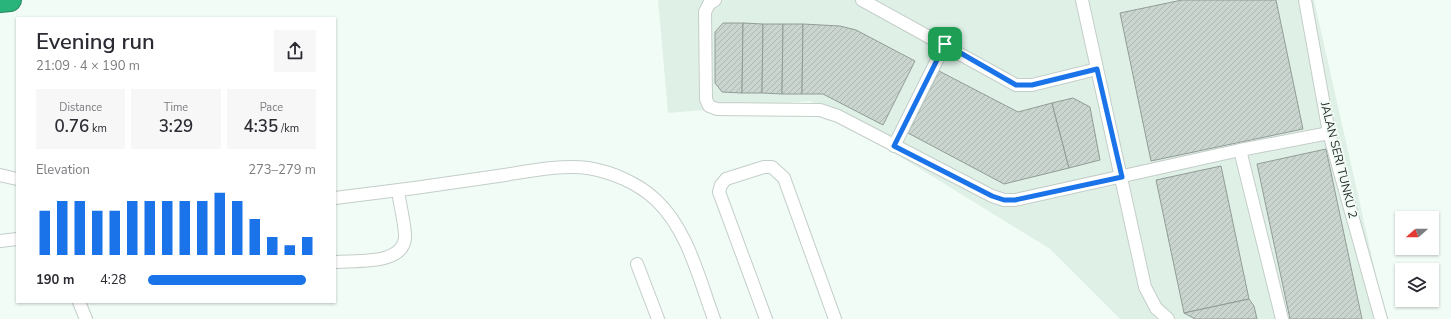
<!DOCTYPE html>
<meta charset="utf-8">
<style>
body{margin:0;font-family:"Nunito Sans",sans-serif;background:#f7f7f7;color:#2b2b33;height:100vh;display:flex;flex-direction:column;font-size:15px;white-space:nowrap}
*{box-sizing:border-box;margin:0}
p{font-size:13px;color:#7c7c81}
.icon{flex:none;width:22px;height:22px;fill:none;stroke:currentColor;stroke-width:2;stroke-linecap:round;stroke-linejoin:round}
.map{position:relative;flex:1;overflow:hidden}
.panel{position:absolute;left:16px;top:17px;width:320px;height:286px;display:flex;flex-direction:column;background:#fff;border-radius:0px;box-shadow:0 1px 3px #0004}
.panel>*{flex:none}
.needle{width:26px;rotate:249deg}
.controls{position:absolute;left:1395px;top:211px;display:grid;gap:8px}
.controls a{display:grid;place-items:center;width:44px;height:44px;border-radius:0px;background:#fff;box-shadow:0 1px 3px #0004;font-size:20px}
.pin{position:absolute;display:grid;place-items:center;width:34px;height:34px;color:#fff;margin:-17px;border-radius:8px;box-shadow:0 2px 6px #0006}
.round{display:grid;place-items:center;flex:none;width:42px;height:42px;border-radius:0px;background:#f7f7f7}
.summary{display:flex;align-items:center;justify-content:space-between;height:68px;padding:0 20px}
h1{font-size:22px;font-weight:600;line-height:30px}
.metrics{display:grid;grid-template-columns:repeat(3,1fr);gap:6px;height:68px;padding:4px 20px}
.metrics div{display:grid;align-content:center;border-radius:0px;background:#f7f7f7;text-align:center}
.metrics b{font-size:17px;font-weight:600}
.metrics small{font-size:11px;font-weight:400}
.metrics p{font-size:11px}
.chart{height:112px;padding:8px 20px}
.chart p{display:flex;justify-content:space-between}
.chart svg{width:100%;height:72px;margin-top:4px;stroke:#1a73e8;stroke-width:6}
ul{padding:0 20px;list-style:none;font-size:13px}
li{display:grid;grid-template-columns:64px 48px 1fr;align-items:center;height:30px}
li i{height:10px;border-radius:5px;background:#1a73e8}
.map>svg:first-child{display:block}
</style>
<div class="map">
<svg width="1451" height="319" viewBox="0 0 1451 319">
<defs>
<pattern id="building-hatch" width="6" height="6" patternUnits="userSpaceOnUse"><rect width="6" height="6" fill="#cbd5d0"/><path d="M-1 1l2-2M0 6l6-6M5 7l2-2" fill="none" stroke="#aeb7b3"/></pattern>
</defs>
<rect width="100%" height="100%" fill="#f2fcf6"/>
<polygon fill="#dff1e7" points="658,0 1314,0 1386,319 1120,319 1050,249 810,101 668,113"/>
<g fill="url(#building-hatch)" stroke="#929c96">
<polygon points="1182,0 1276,0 1303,129 1151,161 1120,13"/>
<polygon points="723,23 743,23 742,93 722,92 715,83 715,32"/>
<polygon points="743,23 763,24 762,93 742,93"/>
<polygon points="763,24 783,24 782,94 762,93"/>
<polygon points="783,24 803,24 802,94 782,94"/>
<polygon points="803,24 840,26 856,30 915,61 883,125 823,94 802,94"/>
<polygon points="939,71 1018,112 1052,103 1069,168 1004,184 908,133"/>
<polygon points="1073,98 1090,107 1100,160 1069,168 1052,103"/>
<polygon points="1326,149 1362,319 1290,319 1257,164"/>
<polygon points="1221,166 1249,299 1184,313 1156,180"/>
<polygon points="1249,299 1254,306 1257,319 1195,319 1184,313"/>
</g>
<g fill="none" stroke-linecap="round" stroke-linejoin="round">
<g stroke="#c4cec9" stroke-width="14">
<g id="lane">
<polyline points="715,0 709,4 705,12 706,99 709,106 717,109 820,110 838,116 992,196 1004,200 1015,200 1240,150 1329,133"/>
<polyline points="862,0 1016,85 1032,85 1097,69"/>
<polyline points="1082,0 1145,287 1156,308 1168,319"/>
<polyline points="1305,0 1329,133 1381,319"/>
<polyline points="894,146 945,44"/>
<polyline points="1240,150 1282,319"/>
<polyline points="0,175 17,179"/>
<path d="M335,198C387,192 439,185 491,177C521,173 558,164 588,168C612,172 638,183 656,200C688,230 699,279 714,319"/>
<polyline points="0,241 17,239"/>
<path d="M335,262C356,260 407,266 405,234C404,220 400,205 398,191"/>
<polyline points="637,264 658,319"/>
<polyline points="79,302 86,319"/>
<polyline points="766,319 719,192 721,185 726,179 764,167 772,167 784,178 835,319"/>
</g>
</g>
<g stroke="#28845f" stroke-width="24">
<polyline id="highway" points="0,1 10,0"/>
</g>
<use href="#lane" stroke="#fff" stroke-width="12"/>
<use href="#highway" stroke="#29b47c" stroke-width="22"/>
</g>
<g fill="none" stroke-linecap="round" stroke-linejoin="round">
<g stroke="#fff" stroke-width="8">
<polygon id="route" points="945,44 1016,85 1032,85 1097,69 1122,177 1015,200 1004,200 992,196 894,146"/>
</g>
<use href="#route" stroke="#1a73e8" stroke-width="5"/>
</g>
<g text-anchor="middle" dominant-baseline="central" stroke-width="4" stroke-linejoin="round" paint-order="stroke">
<g font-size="12" fill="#272a28" stroke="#f2fcf6">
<text transform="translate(1339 160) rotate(76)">JALAN SERI TUNKU 2</text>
</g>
</g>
</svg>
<div class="controls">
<a><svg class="needle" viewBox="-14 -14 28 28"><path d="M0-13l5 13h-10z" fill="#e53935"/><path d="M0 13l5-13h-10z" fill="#7c7c81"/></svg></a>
<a><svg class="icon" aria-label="layers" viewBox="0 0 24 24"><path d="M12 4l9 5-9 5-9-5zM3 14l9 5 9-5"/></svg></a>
</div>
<div class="pin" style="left:945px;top:44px;background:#1e9e55"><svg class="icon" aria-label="arrive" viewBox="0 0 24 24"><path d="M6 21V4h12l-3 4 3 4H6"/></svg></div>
<section class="panel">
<div class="summary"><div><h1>Evening run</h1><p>21:09 · 4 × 190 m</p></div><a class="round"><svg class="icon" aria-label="share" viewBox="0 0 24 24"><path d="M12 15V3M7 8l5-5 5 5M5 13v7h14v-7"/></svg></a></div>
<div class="metrics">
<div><p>Distance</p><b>0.76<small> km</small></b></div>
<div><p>Time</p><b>3:29</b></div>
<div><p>Pace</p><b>4:35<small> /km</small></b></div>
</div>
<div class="chart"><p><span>Elevation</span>273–279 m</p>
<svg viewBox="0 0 160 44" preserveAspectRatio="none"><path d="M5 44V17M15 44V11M25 44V11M35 44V17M45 44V17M55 44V11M65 44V11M75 44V11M85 44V11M95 44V11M105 44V6M115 44V11M125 44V22M135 44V33M145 44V38M155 44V33"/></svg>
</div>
<ul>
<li><b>190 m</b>4:28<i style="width:94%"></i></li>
</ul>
</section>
</div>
